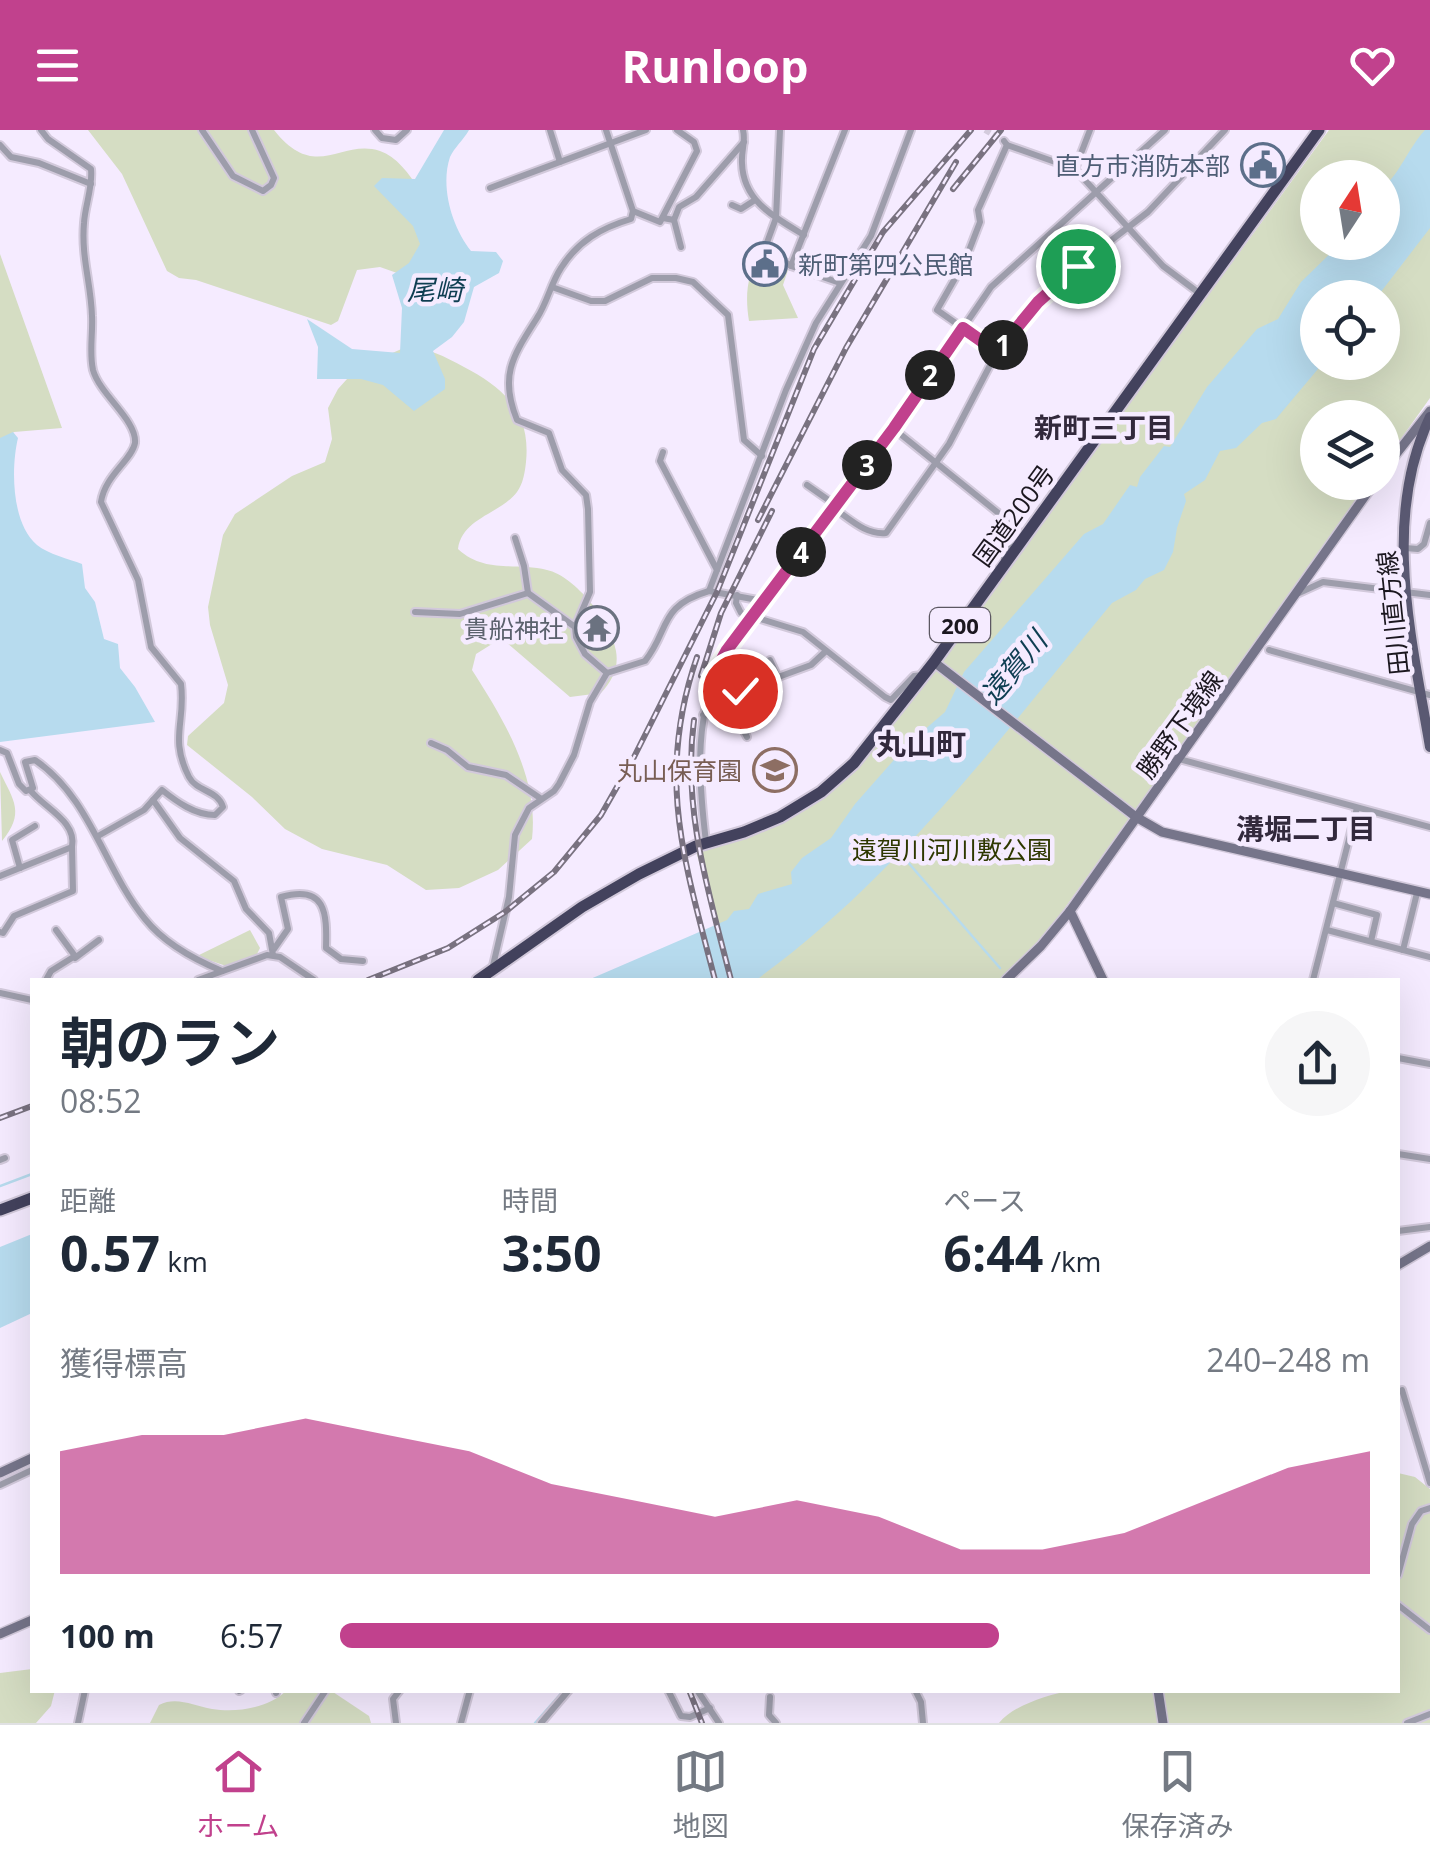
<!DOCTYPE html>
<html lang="ja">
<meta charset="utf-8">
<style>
body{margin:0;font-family:"Open Sans","Noto Sans JP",sans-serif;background:#f6f6f7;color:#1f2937;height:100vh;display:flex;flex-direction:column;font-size:38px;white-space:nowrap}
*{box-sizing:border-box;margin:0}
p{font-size:32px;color:#747a83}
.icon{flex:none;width:55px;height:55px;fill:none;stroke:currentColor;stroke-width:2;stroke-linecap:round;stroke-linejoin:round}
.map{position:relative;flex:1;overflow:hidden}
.drawer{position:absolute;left:30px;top:848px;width:1370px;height:715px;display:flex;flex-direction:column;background:#fff;border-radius:0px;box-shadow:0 10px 40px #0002}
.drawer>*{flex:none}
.needle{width:65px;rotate:12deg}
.fabs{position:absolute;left:1300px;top:30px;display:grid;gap:20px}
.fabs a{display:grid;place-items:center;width:100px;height:100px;border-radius:50%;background:#fff;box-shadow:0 10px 40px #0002;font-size:50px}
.pin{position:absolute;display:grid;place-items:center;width:85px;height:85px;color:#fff;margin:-42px;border:5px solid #fff;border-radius:50%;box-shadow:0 2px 10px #0007}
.km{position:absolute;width:50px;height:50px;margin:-25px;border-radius:50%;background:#222;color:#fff;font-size:28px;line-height:50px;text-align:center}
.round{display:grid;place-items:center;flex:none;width:105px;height:105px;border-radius:52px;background:#f6f6f7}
.head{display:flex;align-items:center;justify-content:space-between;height:170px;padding:0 30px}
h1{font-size:55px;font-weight:700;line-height:75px}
.stats{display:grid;grid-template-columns:repeat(3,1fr);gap:15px;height:170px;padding:10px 30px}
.stats div{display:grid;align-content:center}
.stats b{font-size:50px;font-weight:700}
.stats small{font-size:28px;font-weight:400}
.stats p{font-size:28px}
.chart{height:280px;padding:20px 30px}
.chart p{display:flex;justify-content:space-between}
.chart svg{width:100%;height:180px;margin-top:10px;fill:#c1418d;opacity:.7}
ul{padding:0 30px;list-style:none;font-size:32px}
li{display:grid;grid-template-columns:160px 120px 1fr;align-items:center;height:75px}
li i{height:25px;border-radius:12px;background:#c1418d}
header{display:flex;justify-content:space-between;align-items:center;height:130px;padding:0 30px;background:#c1418d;color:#fff;font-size:45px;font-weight:700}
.tab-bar{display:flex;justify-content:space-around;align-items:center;height:140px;border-top:2px solid #e0e1e3;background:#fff;font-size:28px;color:#747a83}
.tab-bar a{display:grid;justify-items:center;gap:5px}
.tab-bar .on{color:#c1418d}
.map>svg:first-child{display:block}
</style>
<header><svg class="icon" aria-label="menu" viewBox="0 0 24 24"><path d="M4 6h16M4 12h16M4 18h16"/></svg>Runloop<svg class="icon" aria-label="heart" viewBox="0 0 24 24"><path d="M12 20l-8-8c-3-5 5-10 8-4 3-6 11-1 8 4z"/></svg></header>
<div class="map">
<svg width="1430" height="1593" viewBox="0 0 1430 1593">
<rect width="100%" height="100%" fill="#f5ebff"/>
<g fill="#d5ddc3" fill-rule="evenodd">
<path d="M88,0H274C316,53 341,8 380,21C412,32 433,87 447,114L414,149L380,137L357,140L338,191L331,195L196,150L179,148L167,141L122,44Z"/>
<path d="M1329,0H1430V268L1383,334L1382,288H1318V352L1370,353L1039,814L1000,850H731L696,721L761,702L830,662L942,529ZM1318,48H1382V112H1318ZM1318,168H1382V232H1318Z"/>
<path d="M764,122L788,140L783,155L798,188L749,191C745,166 746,141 764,122Z"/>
<polygon points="0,124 62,298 14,302 0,312"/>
<path d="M406,217C428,218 444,226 464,237C504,258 531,282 526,332C525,342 523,354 517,362C500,384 462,388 458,419C485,444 515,432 547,440C575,446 612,493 616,521C619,538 612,551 601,563L570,567L506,512L492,514L476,524L472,540C504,590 539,647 532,709L498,740L459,758L426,760L387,735L322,719L285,699L252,667L187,615L188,606L224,573L228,555L210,495L208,477L223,405L235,384L292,346L325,332L332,309L328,278L338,259L356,239Z"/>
<path d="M0,642C14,671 25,683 2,711Z"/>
<polygon points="250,800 260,818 256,826 226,836 197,826"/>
<path d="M1398,1343L1415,1347L1430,1359V1593H999C1013,1575 1049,1565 1071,1560H1398Z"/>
<polygon points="32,1539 32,1560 55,1560 51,1576 36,1593 0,1593 0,1543"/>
<path d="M287,1560H330L369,1586L371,1593H150L159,1575C177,1566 193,1576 212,1579C237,1583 269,1578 287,1560Z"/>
</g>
<g fill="#b7dbee">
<path d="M444,0H469C464,9 454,18 450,27C440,57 452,97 471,121L496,122L503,131L499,143L474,157L464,192L452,207L433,221L445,249V259L414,281L383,255L361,249H317L318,217L307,189L352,219L400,223L402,178L392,145L409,133L420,114L413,96L374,56L382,48L415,49Z"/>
<path d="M1425,0H1430V98L1377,167L1318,168V232L1323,233L1276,289L1262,293L1236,318L1220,321L1205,350L1184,364L1186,371L1177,398L1173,422L1164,440L1145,449L1136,460L1112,473C1002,606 897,748 756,850H588L727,790L734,781L749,779L758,764L792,754L791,742L802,728L831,708L855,674L908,614L945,582L964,542L1084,404L1103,394L1130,355L1137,357L1140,347L1164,316L1170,317L1207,257L1257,199L1278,189L1301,152L1341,113L1382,112L1383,57C1399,45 1409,17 1425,0Z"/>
<path d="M13,302L18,308C11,337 11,393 37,415C48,424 69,429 82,434L85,458L95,472L104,509L118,514L120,538L135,557L155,592L0,612V308Z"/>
<polygon points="32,1104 32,1183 0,1198 0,1117"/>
</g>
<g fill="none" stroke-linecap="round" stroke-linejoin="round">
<g stroke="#b7dbee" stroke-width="2.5">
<polyline points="899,722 1000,838"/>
<polyline points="0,1056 32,1044"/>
<polyline points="535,1593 564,1560"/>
</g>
<polyline stroke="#d4cbdd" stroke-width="6" stroke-dasharray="6 3" stroke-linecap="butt" points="985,0 1004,11"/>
<g stroke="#d2c9db" stroke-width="10">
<g id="street">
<path d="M41,0L48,9L91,39C93,57 85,75 84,93C81,127 91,153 92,186C93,204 89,222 93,240C100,265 137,290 135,313C132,330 105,345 101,372L138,450L151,517L181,554C186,592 169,608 189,647C197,662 218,660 223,677L215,685C195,685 177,672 162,660L144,680L98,706"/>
<polyline points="202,0 233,46 263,61 271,55 274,48 252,0"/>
<polyline points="375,0 382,8 396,10 407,0"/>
<polyline points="550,0 560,32"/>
<polyline points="606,0 633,81 660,92 697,21 694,12 677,0"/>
<path d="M743,0C746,12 741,21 742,33C743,71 774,87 804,105"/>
<polyline points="780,0 776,88 765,118 791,136 840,153"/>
<polyline points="1004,11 1007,15 1075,39 1163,136 1199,163"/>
<polyline points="0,15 11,27 39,33 91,54"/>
<polyline points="1075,39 1090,0"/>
<polyline points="490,58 646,0"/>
<polyline points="732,75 741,79 755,70"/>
<polyline points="663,88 674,90 679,77 696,67 744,12"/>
<polyline points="674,90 681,117"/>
<polyline points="791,136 845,0"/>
<polyline points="552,157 591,171 605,171 652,148 676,148 693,152 728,185 744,310 762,326"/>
<polyline points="997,222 937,180 965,131 980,92 978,80 1007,15"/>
<polyline points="894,299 1017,398 1004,424 1004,434"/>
<polyline points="663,322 660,331 717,440"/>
<polyline points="807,355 837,376"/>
<path d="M835,379C851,390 866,405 886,403L949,314L997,222L1038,172L1078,136L1148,82L1225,0"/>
<polyline points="515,408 524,436 528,463"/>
<polyline points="1405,418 1418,419 1424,414 1430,393"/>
<polyline points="709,461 786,260 816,193 871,106 911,0"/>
<polyline points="1299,463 1323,452 1430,465"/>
<polyline points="737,465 736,473 741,483 803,502 885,567 891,570 914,546 922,545"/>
<polyline points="415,482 460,484 528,463 575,497"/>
<polyline points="1269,520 1430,565"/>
<polyline points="770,530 778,548"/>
<polyline points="717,538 735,542 740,561 811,535 826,521"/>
<path d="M607,543L585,524L576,507L575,497L590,462L588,379L586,365L562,340L549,303L517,290C499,245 513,226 537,188C547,173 551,153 561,138C578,111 601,98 631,89L633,81"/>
<polyline points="703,585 724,577 736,586 747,607"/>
<polyline points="431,613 447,620 468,637 506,645 540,668"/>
<path d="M0,620L7,623L19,654L26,661L33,658L25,632L35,630C91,668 104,739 145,789C164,813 193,829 222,841"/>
<polyline points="1179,629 1430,697"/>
<path d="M30,660C44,678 77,691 72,717"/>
<polyline points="153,670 180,708 234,751 246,779 269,803 273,825"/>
<path d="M706,712C698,646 693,580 727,520L894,299L991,157L1165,0"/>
<polyline points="20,738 12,710 35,696"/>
<polyline points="0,746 72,717 73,761 14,786 3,803 0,802"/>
<polyline points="1333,773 1377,785 1371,811"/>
<polyline points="1327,800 1430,827"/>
<path d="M274,819L288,799L281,767C326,754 327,783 326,818L341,829L363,831"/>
<polyline points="1403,820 1417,763"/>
<polyline points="75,828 99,810"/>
<path d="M492,840L509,767L515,705L529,678L554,661L559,654L574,625L590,572L607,543L645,531C670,500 658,476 709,461L763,471"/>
<polyline points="46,850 51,841 75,826 56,800"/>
<polyline points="198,850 267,825 280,827 314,850"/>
<polyline points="1313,850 1357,678"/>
<polyline points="0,863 32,870"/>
<polyline points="1398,928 1430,934"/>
<polyline points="1398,1024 1430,1029"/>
<polyline points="0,1030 5,1028"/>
<polyline points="1398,1101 1430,1097"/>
<polyline points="1402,1260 1430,1353"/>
<polyline points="0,1355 32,1340"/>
<polyline points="1398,1445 1412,1394 1421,1381 1430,1378"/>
<polyline points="1398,1475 1430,1500"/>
<polyline points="275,1560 276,1563"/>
<polyline points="668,1560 681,1586 690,1587 710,1578"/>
<polyline points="697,1560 719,1593"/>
<polyline points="915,1560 921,1572 923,1593"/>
<polyline points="239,1561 241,1560"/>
<polyline points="770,1567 769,1585 776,1593"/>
<polyline points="78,1593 85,1560"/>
<polyline points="304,1593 326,1560"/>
<polyline points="396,1593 393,1569 400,1560"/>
<polyline points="461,1593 470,1560"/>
<polyline points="541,1593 569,1560"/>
<polyline points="1407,1593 1430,1584"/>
</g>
</g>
<g stroke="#d2c9db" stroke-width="12">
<g id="secondary">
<polyline points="1382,342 1430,281"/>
<polyline points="934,532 1136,687 1162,702 1430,764"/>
<polyline points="1070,781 1103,850"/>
<polyline points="1006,850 1041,816 1070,781 1375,352"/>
<polyline points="1398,1135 1430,1116"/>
<polyline points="0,1343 32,1328"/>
<polyline points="0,1504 32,1490"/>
<polyline points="1158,1560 1163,1593"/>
</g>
</g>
<g stroke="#d2c9db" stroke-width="14">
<path id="primary" d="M1430,287C1381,390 1412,510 1430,617"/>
</g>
<g stroke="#d2c9db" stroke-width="15">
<g id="highway">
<polyline points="478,850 582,777 639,744 696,716 744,702 780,687 821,662 854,633 934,532 1319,0"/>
<polyline points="0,1080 32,1068"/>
</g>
</g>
<use href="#street" stroke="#9d9dab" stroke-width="6"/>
<use href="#secondary" stroke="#76758a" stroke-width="9"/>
<use href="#primary" stroke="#5a5972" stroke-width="10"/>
<use href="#highway" stroke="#43425d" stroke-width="11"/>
<g stroke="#797280" stroke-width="6">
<g id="rail">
<polyline points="953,59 1001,0"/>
<polyline points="758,390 846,218 956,32"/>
<path d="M697,527C655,648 685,733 715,850"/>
<polyline points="701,546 721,483 772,381"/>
<path d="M694,590C682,680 709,763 731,850"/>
<polyline points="368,850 448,818 505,782 554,742 601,685 634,627 717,462 814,219 883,102 971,0"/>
<polyline points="0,988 32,976"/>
<polyline points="689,1560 702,1593"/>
</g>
</g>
<use href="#rail" stroke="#f5ebff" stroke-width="2.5" stroke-dasharray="8" stroke-linecap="butt"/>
</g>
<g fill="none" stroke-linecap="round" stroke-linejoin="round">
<g stroke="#fff" stroke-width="20">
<polyline id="route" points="740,561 736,542 717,538 727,520 894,298 963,198 997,222 1038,172 1078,136"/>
</g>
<use href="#route" stroke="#c1418d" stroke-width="12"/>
</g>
<defs>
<g id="civic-ring" transform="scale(2.25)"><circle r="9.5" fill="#f5ebff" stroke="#5c6f8a" stroke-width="1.5"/><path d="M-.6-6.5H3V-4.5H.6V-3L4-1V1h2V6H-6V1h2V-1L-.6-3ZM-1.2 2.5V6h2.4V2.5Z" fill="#5c6f8a"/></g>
<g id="temple-ring" transform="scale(2.25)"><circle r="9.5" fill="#f5ebff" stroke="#6b7280" stroke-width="1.5"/><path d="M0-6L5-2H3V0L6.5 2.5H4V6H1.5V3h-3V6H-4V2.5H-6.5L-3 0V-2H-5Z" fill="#6b7280"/></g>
<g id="school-ring" transform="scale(2.25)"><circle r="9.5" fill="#f5ebff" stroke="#8d6e63" stroke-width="1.5"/><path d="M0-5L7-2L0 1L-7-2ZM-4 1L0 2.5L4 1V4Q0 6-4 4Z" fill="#8d6e63"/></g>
</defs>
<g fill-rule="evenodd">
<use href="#civic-ring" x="1263" y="35"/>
<use href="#civic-ring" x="765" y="134"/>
<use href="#temple-ring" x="597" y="498"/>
<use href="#school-ring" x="775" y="640"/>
</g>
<g text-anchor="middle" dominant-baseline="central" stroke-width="9" stroke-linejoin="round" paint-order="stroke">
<rect fill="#f5ebff" stroke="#5c5762" stroke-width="2.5" x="930" y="478" width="60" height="34" rx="8"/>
<g font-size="22" font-weight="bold" fill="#1b171f">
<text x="960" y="495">200</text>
</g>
<g font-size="25" fill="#4e5e75" stroke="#f5ebff" text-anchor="end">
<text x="1230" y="35">直方市消防本部</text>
<text x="798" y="134" text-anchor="start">新町第四公民館</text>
</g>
<g font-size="25" fill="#1b171f" stroke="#f5ebff">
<text transform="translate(1013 385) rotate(-54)">国道200号</text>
<text transform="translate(1392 483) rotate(-96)">田川直方線</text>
<text transform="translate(1179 594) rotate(-54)">勝野下境線</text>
</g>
<g font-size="25" fill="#5b616d" stroke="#f5ebff" text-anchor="end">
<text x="564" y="498">貴船神社</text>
</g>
<g font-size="25" fill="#785e54" stroke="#f5ebff" text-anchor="end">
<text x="742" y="640">丸山保育園</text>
</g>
<g font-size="25" fill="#2e3800" stroke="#f5ebff">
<text x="952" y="719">遠賀川河川敷公園</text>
</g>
<g font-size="28" font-style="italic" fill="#0e3e52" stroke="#f5ebff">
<text x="435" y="159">尾崎</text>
<text transform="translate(1013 537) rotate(-50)">遠賀川</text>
</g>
<g font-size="28" font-weight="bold" fill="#32293c" stroke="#f5ebff">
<text x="1104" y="297">新町三丁目</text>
<text x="1306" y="698">溝堀二丁目</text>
</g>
<g font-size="30" font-weight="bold" fill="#32293c" stroke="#f5ebff">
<text x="921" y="613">丸山町</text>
</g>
</g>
</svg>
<div class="fabs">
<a><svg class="needle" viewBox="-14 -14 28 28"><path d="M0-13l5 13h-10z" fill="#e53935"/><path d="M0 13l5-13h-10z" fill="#747a83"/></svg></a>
<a><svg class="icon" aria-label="locate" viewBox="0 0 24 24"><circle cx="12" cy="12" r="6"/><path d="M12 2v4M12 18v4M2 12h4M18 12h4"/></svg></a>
<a><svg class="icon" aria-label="layers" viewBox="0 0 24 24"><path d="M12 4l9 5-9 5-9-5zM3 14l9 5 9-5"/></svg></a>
</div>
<div class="pin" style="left:1078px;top:136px;background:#1e9e55"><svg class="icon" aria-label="arrive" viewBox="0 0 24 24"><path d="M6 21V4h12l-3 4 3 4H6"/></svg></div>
<div class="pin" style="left:740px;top:561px;background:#d93025"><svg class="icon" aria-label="check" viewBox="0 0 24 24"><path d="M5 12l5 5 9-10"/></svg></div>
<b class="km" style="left:1003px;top:215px">1</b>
<b class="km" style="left:930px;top:245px">2</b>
<b class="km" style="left:867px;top:335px">3</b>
<b class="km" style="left:801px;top:422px">4</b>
<section class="drawer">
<div class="head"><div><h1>朝のラン</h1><p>08:52</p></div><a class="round"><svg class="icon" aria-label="share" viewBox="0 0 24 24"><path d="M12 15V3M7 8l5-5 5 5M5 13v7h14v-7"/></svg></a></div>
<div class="stats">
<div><p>距離</p><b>0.57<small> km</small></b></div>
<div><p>時間</p><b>3:50</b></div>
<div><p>ペース</p><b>6:44<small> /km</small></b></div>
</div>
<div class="chart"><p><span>獲得標高</span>240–248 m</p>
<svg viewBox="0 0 160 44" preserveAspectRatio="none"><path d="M0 44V14L10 10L20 10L30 6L40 10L50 14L60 22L70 26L80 30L90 26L100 30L110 38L120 38L130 34L140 26L150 18L160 14V44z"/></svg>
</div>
<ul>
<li><b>100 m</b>6:57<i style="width:64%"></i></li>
</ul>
</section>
</div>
<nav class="tab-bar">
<a class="on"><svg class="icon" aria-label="home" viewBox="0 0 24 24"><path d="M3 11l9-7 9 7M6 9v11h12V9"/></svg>ホーム</a>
<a><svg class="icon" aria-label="map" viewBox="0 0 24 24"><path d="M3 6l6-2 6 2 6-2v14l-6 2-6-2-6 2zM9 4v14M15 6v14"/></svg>地図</a>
<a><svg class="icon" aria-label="saved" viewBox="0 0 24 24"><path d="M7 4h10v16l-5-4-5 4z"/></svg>保存済み</a>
</nav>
